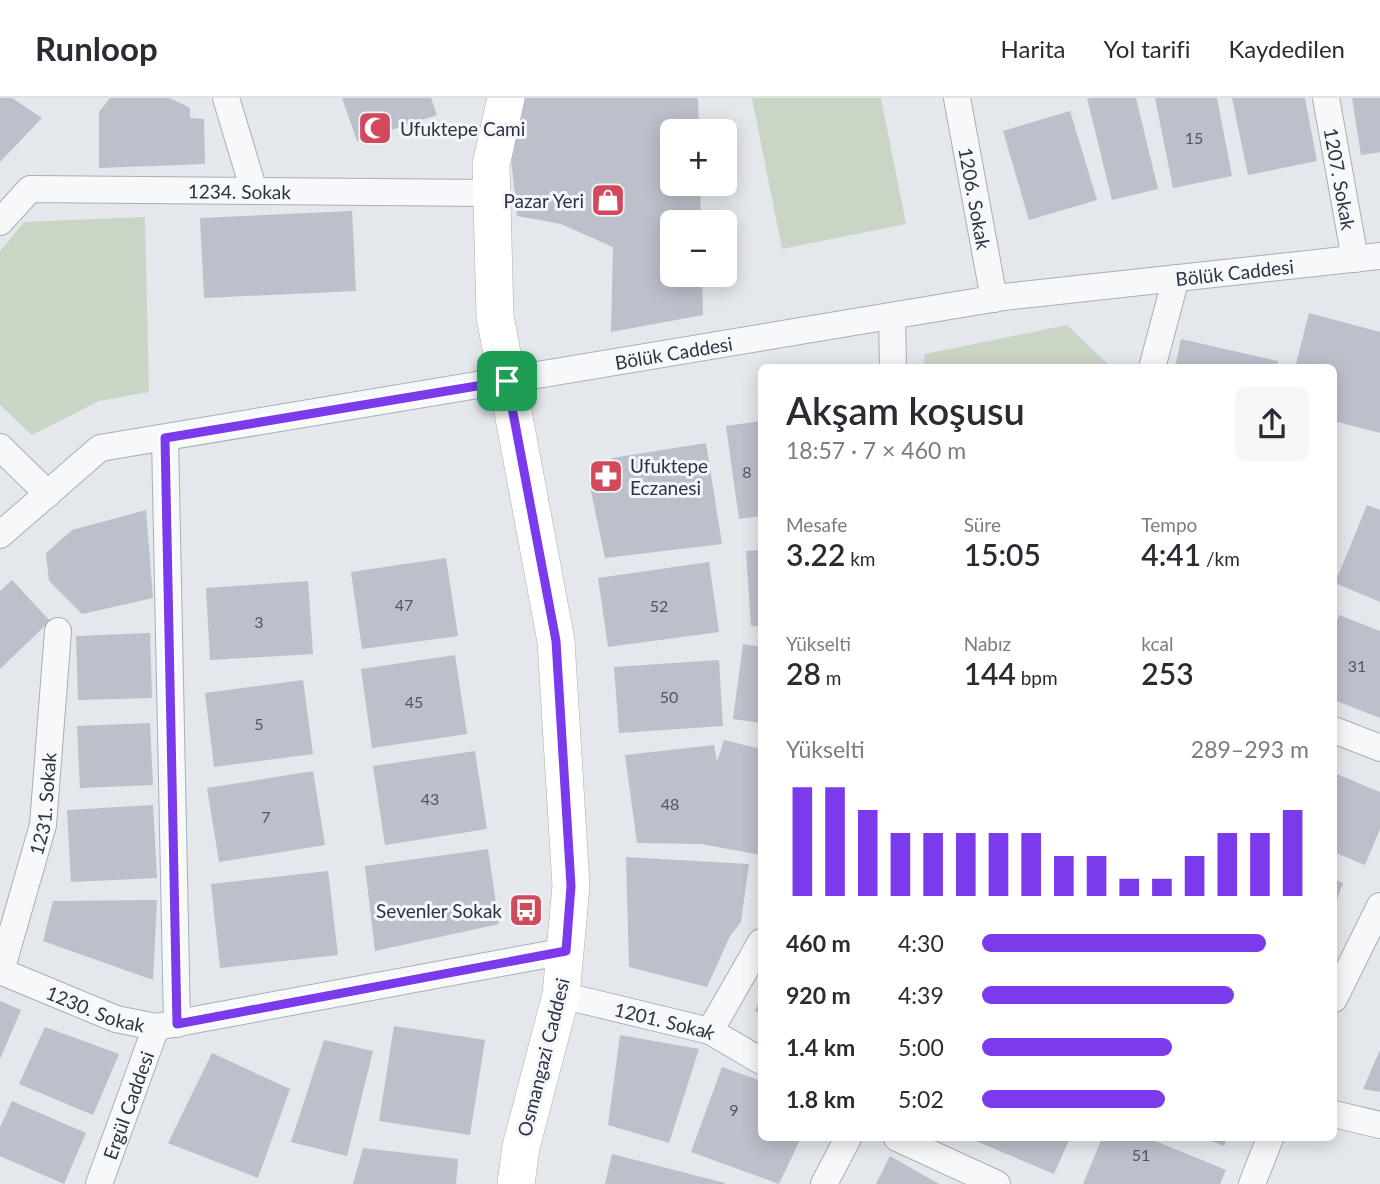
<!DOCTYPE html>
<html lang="tr">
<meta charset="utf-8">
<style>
body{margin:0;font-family:Lato,sans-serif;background:#f7f7f7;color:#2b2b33;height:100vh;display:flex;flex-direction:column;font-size:26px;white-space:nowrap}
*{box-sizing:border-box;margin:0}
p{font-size:23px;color:#7c7c81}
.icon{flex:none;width:38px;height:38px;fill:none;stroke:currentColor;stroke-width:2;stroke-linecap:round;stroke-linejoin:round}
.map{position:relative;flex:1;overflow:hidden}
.panel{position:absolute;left:758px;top:266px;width:579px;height:777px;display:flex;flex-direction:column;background:#fff;border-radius:10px;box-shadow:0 4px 18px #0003}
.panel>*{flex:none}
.buttons{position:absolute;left:660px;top:21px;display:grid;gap:14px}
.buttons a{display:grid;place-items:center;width:77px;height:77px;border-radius:10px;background:#fff;box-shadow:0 4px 18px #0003;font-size:35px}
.pin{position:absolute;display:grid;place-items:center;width:60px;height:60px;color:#fff;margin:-30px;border-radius:14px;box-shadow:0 4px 10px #0006}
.round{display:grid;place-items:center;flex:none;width:74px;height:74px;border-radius:10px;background:#f7f7f7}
.summary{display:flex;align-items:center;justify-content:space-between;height:119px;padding:0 28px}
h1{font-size:38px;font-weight:600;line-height:52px}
.stats{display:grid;grid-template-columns:repeat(3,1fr);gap:10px;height:119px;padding:7px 28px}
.stats div{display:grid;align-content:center}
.stats b{font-size:30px;font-weight:600}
.stats small{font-size:19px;font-weight:400}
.stats p{font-size:19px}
.chart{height:196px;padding:14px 28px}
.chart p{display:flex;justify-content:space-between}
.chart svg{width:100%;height:126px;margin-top:7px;stroke:#7c3aed;stroke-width:6}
ul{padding:0 28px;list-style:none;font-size:23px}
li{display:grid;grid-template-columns:112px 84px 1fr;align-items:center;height:52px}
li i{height:18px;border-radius:9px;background:#7c3aed}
header{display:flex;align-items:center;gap:42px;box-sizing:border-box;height:98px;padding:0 35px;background:#fff;border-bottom:2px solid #e1e1e2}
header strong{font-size:33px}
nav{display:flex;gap:38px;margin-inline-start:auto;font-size:24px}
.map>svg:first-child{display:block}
</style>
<header>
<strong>Runloop</strong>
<nav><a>Harita</a><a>Yol tarifi</a><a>Kaydedilen</a></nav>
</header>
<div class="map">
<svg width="1380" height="1086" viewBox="0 0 1380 1086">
<rect width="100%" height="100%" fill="#e4e7ec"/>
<g fill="#c9d6c5">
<polygon points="752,0 881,0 906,126 782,151"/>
<polygon points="145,119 149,294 99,303 32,337 0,307 0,153 24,124"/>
<polygon points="1067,227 1111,269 923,269 925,256"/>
</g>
<g fill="#bbc0ca">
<polygon points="0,0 12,0 42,20 0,64"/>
<polygon points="110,0 170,0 190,10 190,20 204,21 205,66 99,70 99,14"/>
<polygon points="342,0 431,0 437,17 357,43"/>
<polygon points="522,0 698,0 699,33 672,33 672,86 700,86 701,124 672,124 672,177 702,177 703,217 611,234 613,149 561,126 517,118 510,50"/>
<polygon points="1087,0 1136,0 1158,91 1112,102"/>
<polygon points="1155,0 1217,0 1232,78 1173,90"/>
<polygon points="1232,0 1305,0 1317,63 1248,77"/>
<polygon points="1352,0 1380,0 1380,54 1361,57"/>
<polygon points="1070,13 1097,102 1029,122 1003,33"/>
<polygon points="352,113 356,193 204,200 200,120"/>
<polygon points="1309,215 1380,234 1380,335 1334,323 1334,270 1295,270"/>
<polygon points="1181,241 1278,263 1277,270 1175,270"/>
<polygon points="761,323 761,418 739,421 726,328"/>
<polygon points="706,345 722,446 605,460 589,384 612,360"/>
<polygon points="1367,407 1380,412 1380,504 1335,485"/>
<polygon points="146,412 153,500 82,516 49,483 46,455 72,432"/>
<polygon points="761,452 761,528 751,528 746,453"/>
<polygon points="446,460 458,538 362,551 351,474"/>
<polygon points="709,464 719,534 608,549 598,480"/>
<polygon points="12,482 50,523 0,571 0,493"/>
<polygon points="308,483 313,556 210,562 206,490"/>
<polygon points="1339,517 1380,533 1380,620 1334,602 1334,531"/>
<polygon points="150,535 152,600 78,602 76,538"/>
<polygon points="743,546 761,549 761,625 733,621"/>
<polygon points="455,557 467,636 372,650 361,571"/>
<polygon points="719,562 723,628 619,635 614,569"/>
<polygon points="303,582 313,656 214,669 205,595"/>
<polygon points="150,625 153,687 80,690 77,628"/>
<polygon points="724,642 761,651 761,757 701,746 637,745 625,657 714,647 717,664"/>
<polygon points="475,653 487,731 385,747 373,668"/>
<polygon points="313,673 325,747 219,764 207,690"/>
<polygon points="1334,675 1380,694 1380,731 1365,767 1334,754"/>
<polygon points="153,707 157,780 71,784 67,712"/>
<polygon points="488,751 499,826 375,853 365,768"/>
<polygon points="626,759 749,766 741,824 730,838 707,889 629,869"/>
<polygon points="328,773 338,857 220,870 211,786"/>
<polygon points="1334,781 1343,785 1334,810"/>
<polygon points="157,802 153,882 43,843 53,803"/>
<polygon points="761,900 761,917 755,913"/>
<polygon points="0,903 21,912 0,961"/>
<polygon points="394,928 485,942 470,1037 379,1023"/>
<polygon points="45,929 119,956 93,1017 19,986"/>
<polygon points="620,937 699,951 669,1045 608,1027"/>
<polygon points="324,942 373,953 347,1058 291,1044"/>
<polygon points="1380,952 1380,994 1363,991"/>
<polygon points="212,955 290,991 258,1080 168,1045"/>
<polygon points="722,969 761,983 761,1040 801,1040 779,1086 691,1054"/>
<polygon points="12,1003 86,1035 64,1086 0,1058 0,1029"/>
<polygon points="969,1040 1070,1040 1054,1076"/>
<polygon points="1102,1040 1148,1040 1226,1072 1220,1086 1083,1086"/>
<polygon points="1203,1040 1227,1040 1224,1048"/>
<polygon points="363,1050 458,1061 456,1086 353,1086"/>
<polygon points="612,1056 725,1085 725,1086 605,1086"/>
<polygon points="890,1058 939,1086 876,1086"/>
</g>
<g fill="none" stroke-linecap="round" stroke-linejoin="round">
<g stroke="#a9aeb7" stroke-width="28">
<g id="minor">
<polyline points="226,0 254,93"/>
<path id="s1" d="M957,0L994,201"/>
<path id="s2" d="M1326,0L1355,161"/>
<path id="s3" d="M0,124L30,91L492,95"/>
<polyline points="892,218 893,270"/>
<polyline points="1152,270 1176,180"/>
<polyline points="165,340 177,926"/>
<polyline points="0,349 48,396"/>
<path id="s4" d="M0,437L100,350L1004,199L1380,158"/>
<polyline points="1334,632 1380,650"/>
<path id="s5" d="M0,873L116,921L156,929L566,853"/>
<path id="s6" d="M1,873L43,727L58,533"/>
<path id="s7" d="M561,897L710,933L761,963"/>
<polyline points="1334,901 1380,808"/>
<polyline points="710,933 761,844"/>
<polyline points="1334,1016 1380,1027"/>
<polyline points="897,1040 997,1086"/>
<path id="s8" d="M99,1086L156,929"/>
<polyline points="824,1086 848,1040"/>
<polyline points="1252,1086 1270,1040"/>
</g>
</g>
<g stroke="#a9aeb7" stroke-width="38">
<polyline id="secondary" points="506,0 491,67 495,218 556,543 571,788 561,897 521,1049 516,1086"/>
</g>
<use href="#minor" stroke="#f7f8fa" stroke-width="26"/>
<use href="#secondary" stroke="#fff" stroke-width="37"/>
</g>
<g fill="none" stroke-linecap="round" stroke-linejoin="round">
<g stroke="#fff" stroke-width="14">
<polygon id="route" points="507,283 556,543 571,788 566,853 177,926 165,340"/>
</g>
<use href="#route" stroke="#7c3aed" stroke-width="9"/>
</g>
<defs>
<g id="mosque-square" transform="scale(1.75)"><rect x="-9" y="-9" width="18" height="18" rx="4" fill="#d1495b" stroke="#f4f6f9"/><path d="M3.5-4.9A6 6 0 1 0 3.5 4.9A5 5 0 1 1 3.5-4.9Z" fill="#fff"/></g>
<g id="shop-square" transform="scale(1.75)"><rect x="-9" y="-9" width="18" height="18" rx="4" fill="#d1495b" stroke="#f4f6f9"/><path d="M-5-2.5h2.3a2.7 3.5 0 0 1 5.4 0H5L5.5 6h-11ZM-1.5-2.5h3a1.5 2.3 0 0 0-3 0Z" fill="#fff"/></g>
<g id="pharmacy-square" transform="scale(1.75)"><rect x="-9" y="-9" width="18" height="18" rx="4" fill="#d1495b" stroke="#f4f6f9"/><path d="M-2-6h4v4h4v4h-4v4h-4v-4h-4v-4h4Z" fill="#fff"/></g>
<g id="bus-square" transform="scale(1.75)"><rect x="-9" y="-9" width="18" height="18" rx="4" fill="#d1495b" stroke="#f4f6f9"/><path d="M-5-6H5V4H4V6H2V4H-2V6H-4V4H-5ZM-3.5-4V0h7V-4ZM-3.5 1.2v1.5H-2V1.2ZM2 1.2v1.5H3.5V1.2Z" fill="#fff"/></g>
</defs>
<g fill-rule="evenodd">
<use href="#mosque-square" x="375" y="30"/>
<use href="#shop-square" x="608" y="102"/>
<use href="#pharmacy-square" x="606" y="378"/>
<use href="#bus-square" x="526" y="812"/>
</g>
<g text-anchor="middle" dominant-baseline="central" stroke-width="6" stroke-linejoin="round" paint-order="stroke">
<g font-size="16" fill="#4f5766">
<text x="1194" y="39">15</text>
<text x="747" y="373">8</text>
<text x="404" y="506">47</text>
<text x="659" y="507">52</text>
<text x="259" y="523">3</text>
<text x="1357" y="567">31</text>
<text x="669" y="598">50</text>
<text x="414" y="603">45</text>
<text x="259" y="625">5</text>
<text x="430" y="700">43</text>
<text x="670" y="705">48</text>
<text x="266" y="718">7</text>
<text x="734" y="1011">9</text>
<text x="1141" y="1056">51</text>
</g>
<g font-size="19" fill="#2b3445" stroke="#f4f6f9" text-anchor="start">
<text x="400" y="30">Ufuktepe Cami</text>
<text x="584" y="102" text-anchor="end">Pazar Yeri</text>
<text x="630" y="367">Ufuktepe<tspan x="630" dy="22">Eczanesi</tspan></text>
<text x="502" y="812" text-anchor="end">Sevenler Sokak</text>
</g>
<g font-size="19" fill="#2b3445" stroke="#f4f6f9">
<text stroke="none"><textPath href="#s2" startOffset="82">1207. Sokak</textPath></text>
<text stroke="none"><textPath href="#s3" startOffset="254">1234. Sokak</textPath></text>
<text stroke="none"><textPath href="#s1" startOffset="102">1206. Sokak</textPath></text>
<text stroke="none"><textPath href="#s4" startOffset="1281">Bölük Caddesi</textPath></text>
<text stroke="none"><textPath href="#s4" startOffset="714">Bölük Caddesi</textPath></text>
<text stroke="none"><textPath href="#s6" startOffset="173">1231. Sokak</textPath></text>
<text stroke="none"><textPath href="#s5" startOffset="103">1230. Sokak</textPath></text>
<text stroke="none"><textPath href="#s7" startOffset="107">1201. Sokak</textPath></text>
<text transform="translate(543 959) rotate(-76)">Osmangazi Caddesi</text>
<text stroke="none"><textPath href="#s8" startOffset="84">Ergül Caddesi</textPath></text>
</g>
</g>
</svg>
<div class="buttons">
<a>+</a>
<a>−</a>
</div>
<div class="pin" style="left:507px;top:283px;background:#1e9e55"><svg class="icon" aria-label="arrive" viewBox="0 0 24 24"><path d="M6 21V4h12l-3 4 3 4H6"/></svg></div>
<section class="panel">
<div class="summary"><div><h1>Akşam koşusu</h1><p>18:57 · 7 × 460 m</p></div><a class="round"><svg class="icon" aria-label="share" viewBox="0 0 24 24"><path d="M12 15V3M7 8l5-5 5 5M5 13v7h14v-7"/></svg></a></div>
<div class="stats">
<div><p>Mesafe</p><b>3.22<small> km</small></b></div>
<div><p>Süre</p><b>15:05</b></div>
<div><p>Tempo</p><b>4:41<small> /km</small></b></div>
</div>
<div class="stats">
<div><p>Yükselti</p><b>28<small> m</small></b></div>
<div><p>Nabız</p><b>144<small> bpm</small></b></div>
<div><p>kcal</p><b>253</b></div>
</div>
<div class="chart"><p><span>Yükselti</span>289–293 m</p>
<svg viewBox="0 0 160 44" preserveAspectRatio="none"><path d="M5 44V6M15 44V6M25 44V14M35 44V22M45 44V22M55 44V22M65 44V22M75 44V22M85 44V30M95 44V30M105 44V38M115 44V38M125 44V30M135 44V22M145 44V22M155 44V14"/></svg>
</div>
<ul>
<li><b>460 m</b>4:30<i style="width:87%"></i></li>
<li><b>920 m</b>4:39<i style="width:77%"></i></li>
<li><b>1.4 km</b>5:00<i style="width:58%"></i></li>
<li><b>1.8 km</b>5:02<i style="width:56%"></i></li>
</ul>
</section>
</div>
